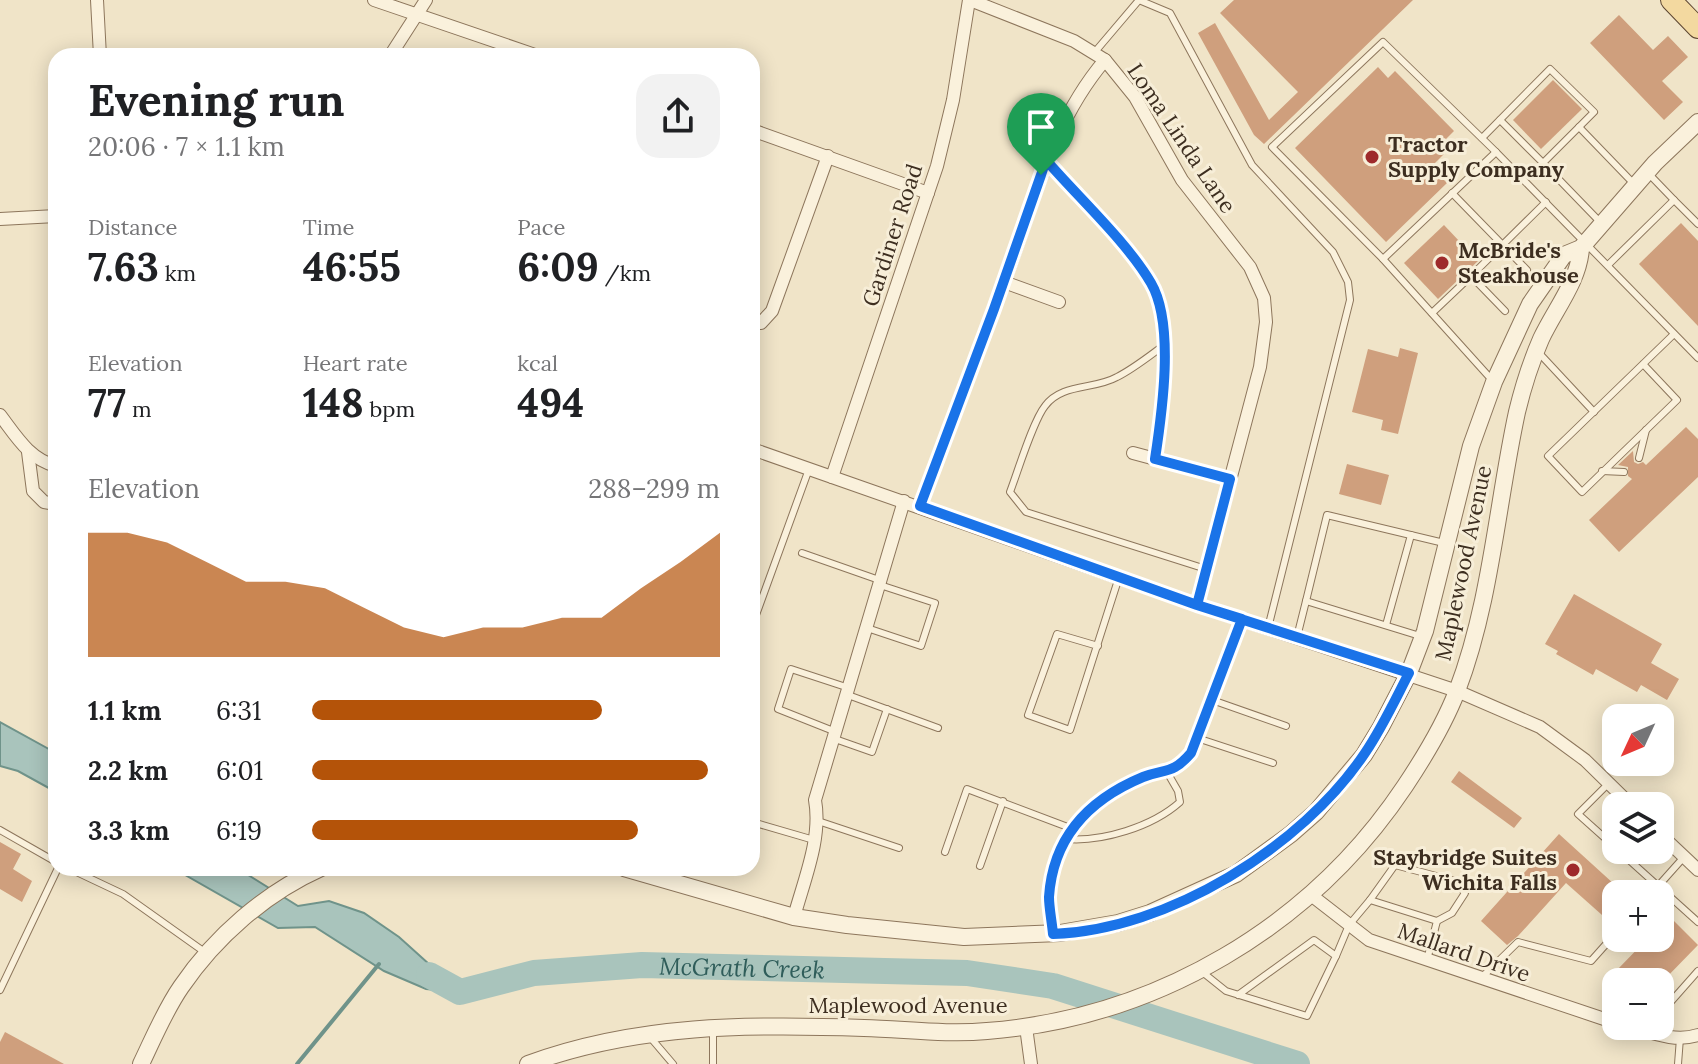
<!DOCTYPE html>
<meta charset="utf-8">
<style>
body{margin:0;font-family:Lora,serif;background:#f2f2f2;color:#202124;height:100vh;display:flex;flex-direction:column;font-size:30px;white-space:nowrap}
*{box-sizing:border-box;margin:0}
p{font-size:26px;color:#757577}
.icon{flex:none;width:44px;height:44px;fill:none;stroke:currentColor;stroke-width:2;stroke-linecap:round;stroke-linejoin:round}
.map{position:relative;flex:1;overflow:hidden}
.side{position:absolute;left:48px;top:48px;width:712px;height:828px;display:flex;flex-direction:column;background:#fff;border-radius:24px;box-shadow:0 4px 20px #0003}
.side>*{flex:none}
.needle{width:52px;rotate:226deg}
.tools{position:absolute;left:1602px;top:704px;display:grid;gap:16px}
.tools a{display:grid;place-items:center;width:72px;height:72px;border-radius:16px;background:#fff;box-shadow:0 4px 20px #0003;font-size:40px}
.pin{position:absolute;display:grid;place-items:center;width:68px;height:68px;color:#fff;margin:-82px -34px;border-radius:50% 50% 50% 0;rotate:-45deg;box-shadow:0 0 8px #0007}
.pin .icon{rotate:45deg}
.round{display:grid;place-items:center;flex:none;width:84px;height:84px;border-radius:24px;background:#f2f2f2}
.head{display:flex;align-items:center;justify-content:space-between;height:136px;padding:0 40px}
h1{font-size:44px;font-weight:800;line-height:60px}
.stats{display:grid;grid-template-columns:repeat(3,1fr);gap:12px;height:136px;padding:8px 40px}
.stats div{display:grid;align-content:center}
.stats b{font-size:40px;font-weight:800}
.stats small{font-size:22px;font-weight:400}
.stats p{font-size:22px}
.chart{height:224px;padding:16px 40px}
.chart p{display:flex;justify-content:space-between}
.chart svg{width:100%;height:144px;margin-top:8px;fill:#b45309;opacity:.7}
ul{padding:0 40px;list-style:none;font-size:26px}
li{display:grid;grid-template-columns:128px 96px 1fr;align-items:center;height:60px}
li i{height:20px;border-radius:10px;background:#b45309}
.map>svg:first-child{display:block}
</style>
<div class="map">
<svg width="1698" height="1064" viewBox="0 0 1698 1064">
<rect width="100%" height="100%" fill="#f0e4c8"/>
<g fill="#a9c4bc" stroke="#6f938a" stroke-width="2">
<polygon points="0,722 56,753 56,792 18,771 0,766"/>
<polygon points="173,868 237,868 298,906 329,901 364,913 399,937 460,992 426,989 384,971 315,927 278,928"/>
</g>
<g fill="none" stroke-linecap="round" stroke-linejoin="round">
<polyline stroke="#6f938a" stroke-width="4" points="297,1064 379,964"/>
<path stroke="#a9c4bc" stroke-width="26" id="s1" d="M429,975L460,992L534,973L642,965L967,973L1053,986L1297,1064"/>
</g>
<g fill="#cf9f7d">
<polygon points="1234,0 1413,0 1264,144 1254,135 1198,33 1215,23 1269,120 1298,92 1220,13"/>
<polygon points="1619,15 1653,50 1668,36 1688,57 1662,81 1683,102 1664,120 1590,43"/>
<polygon points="1378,67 1388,78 1395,71 1454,131 1446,139 1453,145 1431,167 1447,183 1386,242 1295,148"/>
<polygon points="1553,80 1582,109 1541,149 1513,120"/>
<polygon points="1681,223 1698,241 1698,326 1639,264"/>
<polygon points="1444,225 1478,261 1438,299 1404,263"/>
<polygon points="1400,348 1418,353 1398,434 1381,430 1383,420 1352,412 1368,349 1398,357"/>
<polygon points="1686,427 1698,439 1698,477 1619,552 1589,520 1632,479 1628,476 1628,467 1618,465 1633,451 1634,462 1638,464 1643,462 1646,465"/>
<polygon points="1347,464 1389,475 1381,505 1339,494"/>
<polygon points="1574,594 1662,644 1651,663 1679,679 1667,700 1641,685 1637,692 1596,669 1593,675 1556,654 1558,651 1545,644"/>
<polygon points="1459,771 1522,818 1514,828 1451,782"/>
<polygon points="1559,834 1625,894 1616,894 1616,917 1611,923 1566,883 1518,936 1507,945 1481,921"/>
<polygon points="0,842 21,854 13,869 32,881 22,902 0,889"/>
<polygon points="1669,916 1698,945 1662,982 1631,982 1618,969 1648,938 1660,938 1660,926"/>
<polygon points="5,1032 64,1064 0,1064 0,1042"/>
</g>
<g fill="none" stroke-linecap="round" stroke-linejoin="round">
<g stroke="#8d765c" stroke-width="8">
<g id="service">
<polyline points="1094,53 1139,0 1170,13 1252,165 1333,252 1348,282 1350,300 1268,628"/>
<polyline points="1500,120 1543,163"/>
<polyline points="1482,138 1550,69 1594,112 1579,127"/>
<path d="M1046,160C1078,196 1127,242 1151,283C1175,323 1162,413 1155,459"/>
<polyline points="1452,193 1527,270"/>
<polyline points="1674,200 1698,224"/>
<polyline points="1602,224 1543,163 1579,127 1635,185"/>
<polyline points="1383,259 1272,147 1383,42 1496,152"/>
<polyline points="1608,265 1674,200 1647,172"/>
<polyline points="1505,311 1471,276 1546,202"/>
<polyline points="1432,313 1471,276"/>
<path d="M1163,346C1148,357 1133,369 1117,377C1094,390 1062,383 1045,406C1033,421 1018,471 1010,492L1026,512L1206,569"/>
<polyline points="1539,353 1594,412"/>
<polyline points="1643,364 1677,400 1582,492 1548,456 1674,334"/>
<polyline points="1492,380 1383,259 1496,152 1698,358"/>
<polyline points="1639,458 1646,430"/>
<polyline points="1602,471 1624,472"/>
<polyline points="802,553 882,581"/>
<polyline points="1306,601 1327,515 1444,543"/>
<polyline points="1386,625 1411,535"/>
<polyline points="752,626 809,469"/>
<polyline points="867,628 921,646 935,603 880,585"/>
<polyline points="1297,637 1306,601 1420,636"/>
<polyline points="1098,646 1057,634 1028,715 1070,730 1119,577"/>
<polyline points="848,695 938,728"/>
<polyline points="1212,700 1286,726"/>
<polyline points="836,732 778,709 791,669 849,688"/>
<polyline points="1197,738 1273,763"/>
<polyline points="835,739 872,752 887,709"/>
<polyline points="1609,783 1578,814 1616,848"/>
<polyline points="818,821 899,848"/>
<polyline points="752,822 814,840"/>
<polyline points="0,830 56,862"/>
<path d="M1066,839C1102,842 1152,827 1180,802L1178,791L1167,772"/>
<polyline points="1618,850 1698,922"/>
<polyline points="945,852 967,789 1073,829"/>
<polyline points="980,866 1003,801"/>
<polyline points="68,868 123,894 206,953"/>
<polyline points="1651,894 1684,857"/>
<polyline points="1370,900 1395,865 1455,881 1465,893 1452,913 1437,921"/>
<polyline points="1336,956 1349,925 1370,900 1437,921 1427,960"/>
<polyline points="1201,971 1226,991 1307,1016 1336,956 1314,940 1238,995"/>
<polyline points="1481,978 1518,942 1591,961 1616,933"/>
<polyline points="0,990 58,868"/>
<polyline points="1660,1014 1698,971"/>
<polyline points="713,1031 713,1064"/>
<polyline points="650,1037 673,1064"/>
<polyline points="1678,1064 1680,1038"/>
</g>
</g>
<g stroke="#8d765c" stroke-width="14">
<g id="minor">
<polyline points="97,0 100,56"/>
<polyline points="374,0 538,56"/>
<polyline points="970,0 1074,41 1105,60 1135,97 1182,180 1250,267 1264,298 1266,322 1260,367 1197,605"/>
<polyline points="390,56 426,0"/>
<polyline points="752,130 928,193"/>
<polyline points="0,219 56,216"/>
<polyline points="1004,282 1059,302"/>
<polyline points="752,323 761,323 772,311 828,156"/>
<path d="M0,415C16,436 29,459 56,466"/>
<polyline points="752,449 1197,605 1457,691 1540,727 1585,760 1632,806"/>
<polyline points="28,452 33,491 44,502 56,504"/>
<polyline points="1133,453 1230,479"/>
<polyline points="832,477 937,166 953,100 969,0"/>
<path d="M920,506C950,426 981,345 1010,265C1036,193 1054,120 1105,60"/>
<polyline points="1660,834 1698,870"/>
<polyline points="1311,895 1369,940 1616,1023"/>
<path d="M794,917C804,880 822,838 815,800L904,501"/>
<path d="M1053,934C1052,922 1049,908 1049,897C1053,836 1090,800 1143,777C1166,768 1172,775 1191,753L1242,619"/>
<path d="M1627,1026C1650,1032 1675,1043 1698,1035"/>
<polyline points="1026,1027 1031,1064"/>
</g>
</g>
<g stroke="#8d765c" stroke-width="18">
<g id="tertiary">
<polyline points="624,868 794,917 847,925 964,937 1060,933 1118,923 1150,913 1236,874 1291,834 1316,812 1364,755 1381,727 1409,673 1425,631 1471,446 1494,382 1530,304 1564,255 1581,248 1655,163 1698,122"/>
<path d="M141,1064C153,1039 165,1010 181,987C215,937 265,893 321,868"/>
<path d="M528,1064C637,1024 749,1024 864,1028C904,1029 947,1035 987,1031C1156,1018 1311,927 1405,786C1425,756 1444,725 1457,691C1491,602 1497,504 1517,412C1523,387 1531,362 1541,339C1555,309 1579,281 1581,248"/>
</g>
</g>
<g stroke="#5b4430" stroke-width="22">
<polyline id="primary" points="1671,0 1698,28"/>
</g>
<use href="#service" stroke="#faf1dc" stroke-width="6"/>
<use href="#minor" stroke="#faf1dc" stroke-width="12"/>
<use href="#tertiary" stroke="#faf1dc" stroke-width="16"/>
<use href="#primary" stroke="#f3d9a0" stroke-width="20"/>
</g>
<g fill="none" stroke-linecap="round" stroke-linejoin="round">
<g stroke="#fff" stroke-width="16">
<path id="route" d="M1041,175L1046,160C1078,197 1127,242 1151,283C1175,324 1162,413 1155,459L1230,479L1197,605L1242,619L1191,753C1172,775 1166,768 1143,777C1090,799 1053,836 1049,897C1049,908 1052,922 1053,934C1168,930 1302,847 1365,753C1382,728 1395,700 1409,673L1197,605L920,506L994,309L1041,175"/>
</g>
<use href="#route" stroke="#1a73e8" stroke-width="10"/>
</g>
<g fill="#9e2a2b" stroke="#f7eed8" stroke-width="3">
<circle cx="1372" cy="157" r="8"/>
<circle cx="1442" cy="263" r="8"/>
<circle cx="1573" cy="870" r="8"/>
</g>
<g text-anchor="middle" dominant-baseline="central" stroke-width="6" stroke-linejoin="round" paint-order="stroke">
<g font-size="22" fill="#3d2e20" stroke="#f7eed8">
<text transform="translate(1182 138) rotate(56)">Loma Linda Lane</text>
<text transform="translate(892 235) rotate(-72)">Gardiner Road</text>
<text transform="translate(1463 563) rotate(-78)">Maplewood Avenue</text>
<text transform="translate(1464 952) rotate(19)">Mallard Drive</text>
<text x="908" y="1005">Maplewood Avenue</text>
</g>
<g font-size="22" font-weight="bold" fill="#3d2e20" stroke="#f7eed8" text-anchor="start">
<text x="1388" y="144">Tractor<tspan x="1388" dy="25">Supply Company</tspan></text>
<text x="1458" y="250">McBride's<tspan x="1458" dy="25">Steakhouse</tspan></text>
<text x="1557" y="857" text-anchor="end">Staybridge Suites<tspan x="1557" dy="25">Wichita Falls</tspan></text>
</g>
<g font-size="24" font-style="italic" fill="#2f5d5a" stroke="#f7eed8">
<text stroke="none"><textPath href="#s1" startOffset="320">McGrath Creek</textPath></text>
</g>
</g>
</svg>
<div class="tools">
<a><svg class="needle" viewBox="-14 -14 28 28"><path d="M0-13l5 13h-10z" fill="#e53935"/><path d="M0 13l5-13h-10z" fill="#757577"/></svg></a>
<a><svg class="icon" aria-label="layers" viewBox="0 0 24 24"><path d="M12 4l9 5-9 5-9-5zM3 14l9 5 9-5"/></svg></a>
<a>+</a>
<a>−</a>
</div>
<div class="pin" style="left:1041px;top:175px;background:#1e9e55"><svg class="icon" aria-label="arrive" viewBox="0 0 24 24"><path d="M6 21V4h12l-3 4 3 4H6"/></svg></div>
<section class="side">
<div class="head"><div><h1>Evening run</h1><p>20:06 · 7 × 1.1 km</p></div><a class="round"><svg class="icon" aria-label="share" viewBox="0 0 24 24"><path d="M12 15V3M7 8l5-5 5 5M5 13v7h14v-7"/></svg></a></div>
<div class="stats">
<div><p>Distance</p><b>7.63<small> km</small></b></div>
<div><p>Time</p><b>46:55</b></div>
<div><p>Pace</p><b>6:09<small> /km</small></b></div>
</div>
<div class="stats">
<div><p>Elevation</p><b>77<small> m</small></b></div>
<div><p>Heart rate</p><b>148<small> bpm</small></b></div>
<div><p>kcal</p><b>494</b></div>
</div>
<div class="chart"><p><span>Elevation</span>288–299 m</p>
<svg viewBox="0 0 160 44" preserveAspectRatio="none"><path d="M0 44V6L10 6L20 9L30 15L40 21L50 21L60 23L70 29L80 35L90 38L100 35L110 35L120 32L130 32L140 23L150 15L160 6V44z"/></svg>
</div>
<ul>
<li><b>1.1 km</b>6:31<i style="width:71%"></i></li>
<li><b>2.2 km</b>6:01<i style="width:97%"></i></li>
<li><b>3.3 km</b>6:19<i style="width:80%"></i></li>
</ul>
</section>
</div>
